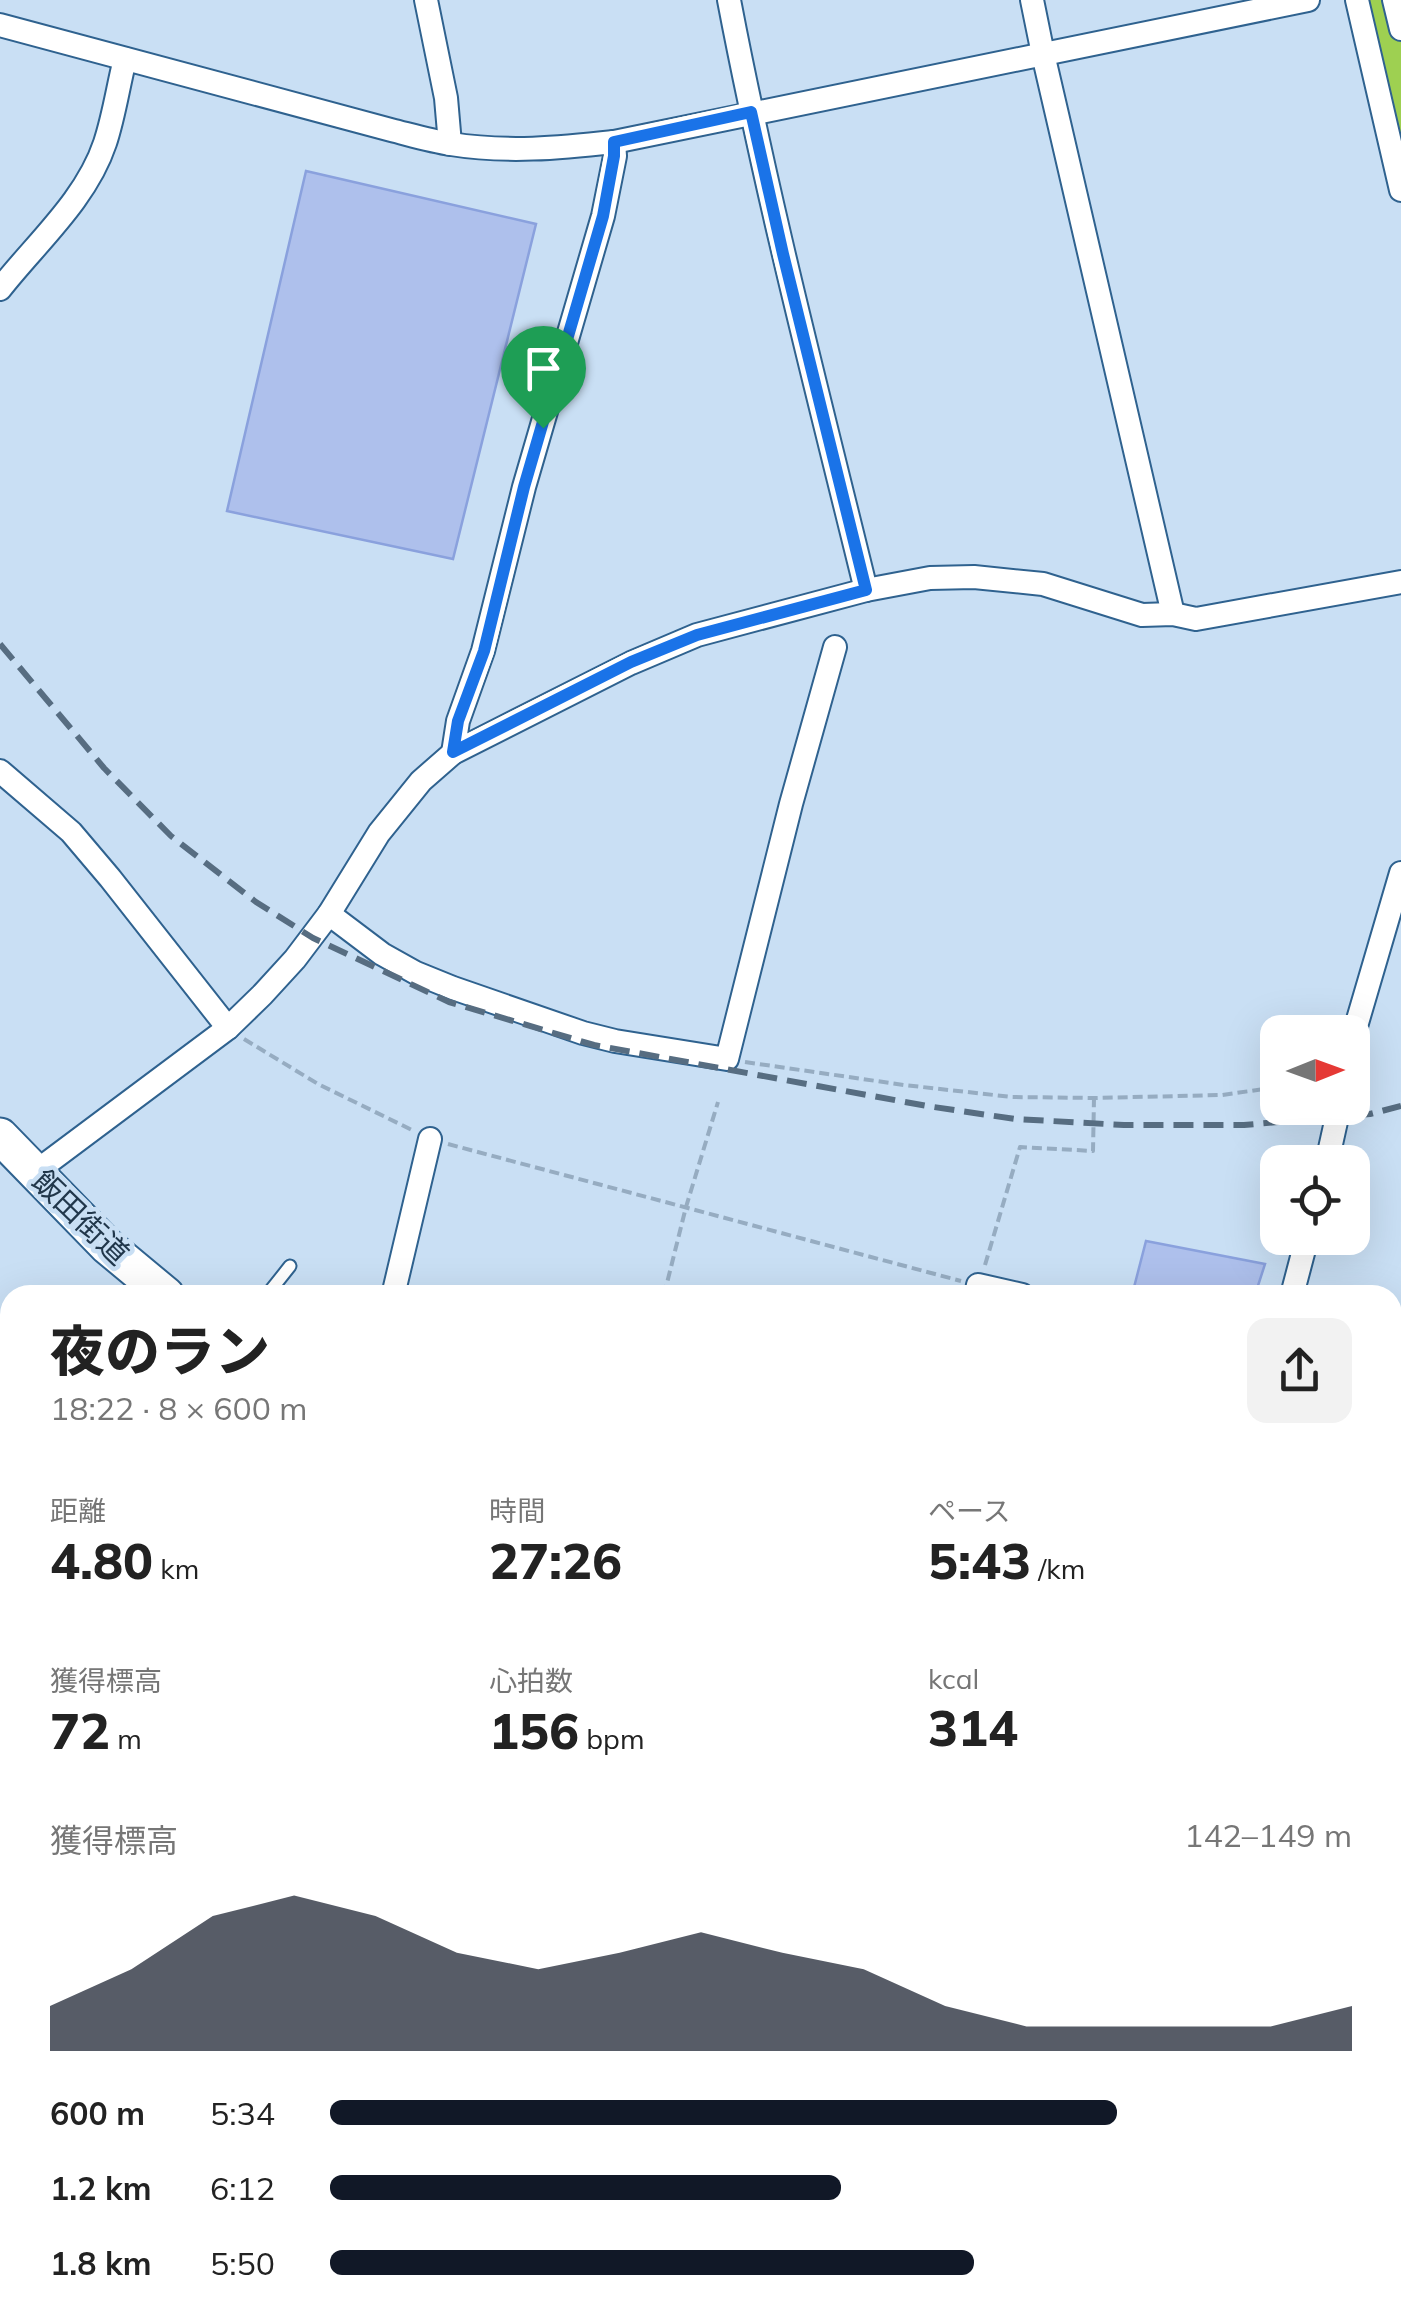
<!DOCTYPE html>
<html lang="ja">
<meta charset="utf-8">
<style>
body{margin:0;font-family:Mulish,"Noto Sans JP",sans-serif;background:#f2f2f2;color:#222;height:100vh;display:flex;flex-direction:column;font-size:38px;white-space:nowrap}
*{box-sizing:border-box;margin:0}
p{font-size:32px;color:#767676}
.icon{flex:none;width:55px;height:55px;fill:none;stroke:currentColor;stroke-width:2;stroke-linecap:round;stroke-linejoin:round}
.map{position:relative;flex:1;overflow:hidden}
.details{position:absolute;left:0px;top:1285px;width:1402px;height:1035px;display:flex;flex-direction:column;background:#fff;border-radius:30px 30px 0 0;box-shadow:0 10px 40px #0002}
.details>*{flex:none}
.needle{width:65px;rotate:89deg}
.tools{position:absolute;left:1260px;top:1015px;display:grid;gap:20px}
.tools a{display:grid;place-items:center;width:110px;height:110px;border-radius:20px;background:#fff;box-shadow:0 10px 40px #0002;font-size:50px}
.pin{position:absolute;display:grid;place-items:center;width:85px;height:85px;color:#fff;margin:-102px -42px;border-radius:50% 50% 50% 0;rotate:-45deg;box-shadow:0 0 10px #0007}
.pin .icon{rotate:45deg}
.round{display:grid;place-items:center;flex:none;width:105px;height:105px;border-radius:20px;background:#f2f2f2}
.head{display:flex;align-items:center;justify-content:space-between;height:170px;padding:0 50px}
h1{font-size:55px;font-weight:800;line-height:75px}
.figures{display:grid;grid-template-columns:repeat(3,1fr);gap:15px;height:170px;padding:10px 50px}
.figures div{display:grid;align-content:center}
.figures b{font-size:50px;font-weight:800}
.figures small{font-size:28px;font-weight:400}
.figures p{font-size:28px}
.chart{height:280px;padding:20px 50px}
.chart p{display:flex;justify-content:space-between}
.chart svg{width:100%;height:180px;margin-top:10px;fill:#111827;opacity:.7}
ul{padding:0 50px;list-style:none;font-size:32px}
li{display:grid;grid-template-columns:160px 120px 1fr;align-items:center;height:75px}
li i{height:25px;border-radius:12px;background:#111827}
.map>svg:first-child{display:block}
</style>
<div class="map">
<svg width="1401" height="2320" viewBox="0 0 1401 2320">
<rect width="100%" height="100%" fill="#c9dff4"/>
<polygon fill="#fda6b6" points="0,2236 10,2245 10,2310 120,2310 141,2320 0,2320"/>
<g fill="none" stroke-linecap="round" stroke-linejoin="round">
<polyline stroke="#9ed051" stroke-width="35" points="1374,0 1401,118"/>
</g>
<g fill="#aec0ec" stroke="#8aa1dd" stroke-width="2.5">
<polygon points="306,171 536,224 453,559 227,511"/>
<polygon points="1146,1241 1265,1264 1255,1295 1132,1295"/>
</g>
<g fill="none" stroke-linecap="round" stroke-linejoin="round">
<g stroke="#2f628f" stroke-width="15">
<g id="service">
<polyline points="267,1295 290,1266"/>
<polyline points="1392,1572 1401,1566"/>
<polyline points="1392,1619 1401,1620"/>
<polyline points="0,1628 10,1632"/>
<polyline points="0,2194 10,2202"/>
<polyline points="215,2310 236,2320"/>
</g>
</g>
<g stroke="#2f628f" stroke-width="26">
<g id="minor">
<polyline points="426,0 446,98 450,144"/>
<path d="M729,0C767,199 818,394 866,590"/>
<polyline points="1032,0 1043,54 1173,614"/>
<polyline points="1357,0 1401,190"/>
<polyline points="1394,0 1401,29"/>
<path d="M0,25L391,130C411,135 431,141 451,144C506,153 560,148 614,142L1308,0"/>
<path d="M0,289C36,243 86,200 105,143C114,116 118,87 125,59"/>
<polyline points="453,753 458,721 483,651 524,487 603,216 615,156 614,142"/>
<polyline points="0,771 71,832 110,878 228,1028"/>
<polyline points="329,914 382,954 416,973 453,988 583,1033 615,1041 727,1059 791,804 835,647"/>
<polyline points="1352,1040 1401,873"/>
<polyline points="1327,1162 1339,1108"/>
<polyline points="34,1173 228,1028 262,995 295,959 329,914 379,833 421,781 453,753 631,663 697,635 866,590 930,578 974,577 1043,584 1142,615 1173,614 1196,619 1401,582"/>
<polyline points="396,1295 395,1287 430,1139"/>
<polyline points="976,1295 978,1285 1022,1295"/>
<polyline points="1292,1295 1307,1238"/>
<polyline points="0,1350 2,1351"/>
<polyline points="1392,1404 1401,1407"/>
<polyline points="0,1490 10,1492"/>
<polyline points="0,1741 10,1745"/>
<polyline points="1392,1873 1401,1843"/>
<polyline points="0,1904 10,1916"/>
<polyline points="1392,1991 1401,1994"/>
<polyline points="1392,2179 1401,2178"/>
<polyline points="1093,2310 1095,2320"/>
<polyline points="707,2320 708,2310"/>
</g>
</g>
<g stroke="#2f628f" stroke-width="31">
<g id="tertiary">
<polyline points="0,2102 10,2110"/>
<polyline points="1392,2291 1401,2287"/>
<polyline points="417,2310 457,2320"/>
<polyline points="1324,2320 1347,2310"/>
</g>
</g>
<g stroke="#2f628f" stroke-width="39">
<g id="trunk">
<polyline points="0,1136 107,1246 166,1295"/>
<polyline points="1392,1818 1401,1819"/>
</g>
</g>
<g stroke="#96acc1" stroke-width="4" stroke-dasharray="10 5" stroke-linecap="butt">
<polyline points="244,1039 318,1084 412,1130"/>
<polyline points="745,1062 904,1085 1012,1097 1094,1098 1222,1095 1278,1087"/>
<polyline points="448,1144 961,1281"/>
<polyline points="985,1265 1020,1147 1093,1151 1094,1098"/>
<polyline points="664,1295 686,1207 718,1102"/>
<polyline points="0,2234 10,2238"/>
<polyline points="157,2310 176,2320"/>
</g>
<use href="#service" stroke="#fff" stroke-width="11"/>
<use href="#minor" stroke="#fff" stroke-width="22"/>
<use href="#tertiary" stroke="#fff" stroke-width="28"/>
<use href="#trunk" stroke="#fff" stroke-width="35"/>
<polyline stroke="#576d81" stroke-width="6" stroke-dasharray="20 10" stroke-linecap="butt" points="0,644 104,768 171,836 256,902 313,938 449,1002 594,1045 927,1106 1015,1119 1124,1125 1244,1125 1370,1114 1401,1106"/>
</g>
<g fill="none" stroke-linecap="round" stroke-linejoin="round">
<g stroke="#fff" stroke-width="20">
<polygon id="route" points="751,112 783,254 866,590 697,635 631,662 453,752 458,721 484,651 524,487 603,216 614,156 614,142"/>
</g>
<use href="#route" stroke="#1a73e8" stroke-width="12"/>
</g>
<g text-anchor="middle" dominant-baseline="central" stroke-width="9" stroke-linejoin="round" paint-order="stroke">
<g font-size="30" fill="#21374b" stroke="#c9dff4">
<text transform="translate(81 1217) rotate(44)">飯田街道</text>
</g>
</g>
</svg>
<div class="tools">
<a><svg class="needle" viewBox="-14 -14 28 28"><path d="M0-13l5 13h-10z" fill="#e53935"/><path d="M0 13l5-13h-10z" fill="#767676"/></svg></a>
<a><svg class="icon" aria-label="locate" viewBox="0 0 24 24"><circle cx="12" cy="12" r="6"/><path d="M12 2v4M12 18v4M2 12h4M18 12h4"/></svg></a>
</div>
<div class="pin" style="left:543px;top:428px;background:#1e9e55"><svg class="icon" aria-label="arrive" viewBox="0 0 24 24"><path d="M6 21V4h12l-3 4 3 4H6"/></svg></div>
<section class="details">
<div class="head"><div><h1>夜のラン</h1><p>18:22 · 8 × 600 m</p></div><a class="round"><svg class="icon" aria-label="share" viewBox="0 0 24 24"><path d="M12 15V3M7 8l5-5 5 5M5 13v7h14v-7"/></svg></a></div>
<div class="figures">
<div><p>距離</p><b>4.80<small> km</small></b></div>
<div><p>時間</p><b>27:26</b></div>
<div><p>ペース</p><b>5:43<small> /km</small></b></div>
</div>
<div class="figures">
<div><p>獲得標高</p><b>72<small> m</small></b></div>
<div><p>心拍数</p><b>156<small> bpm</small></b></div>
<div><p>kcal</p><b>314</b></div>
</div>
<div class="chart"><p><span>獲得標高</span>142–149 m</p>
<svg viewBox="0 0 160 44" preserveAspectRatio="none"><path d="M0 44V33L10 24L20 11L30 6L40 11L50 20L60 24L70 20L80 15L90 20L100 24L110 33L120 38L130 38L140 38L150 38L160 33V44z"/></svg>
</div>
<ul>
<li><b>600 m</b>5:34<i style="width:77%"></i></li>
<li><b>1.2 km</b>6:12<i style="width:50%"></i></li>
<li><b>1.8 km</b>5:50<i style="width:63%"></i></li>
</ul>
</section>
</div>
